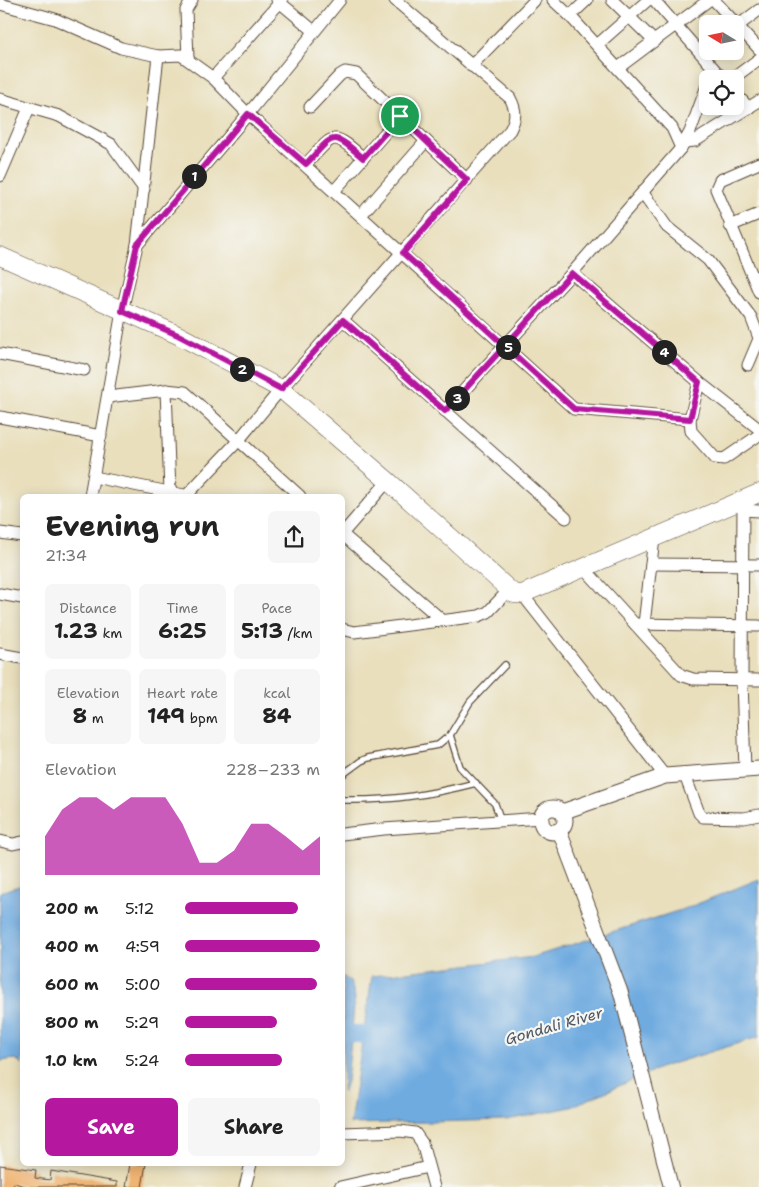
<!DOCTYPE html>
<meta charset="utf-8">
<style>
body{margin:0;font-family:"Shantell Sans",sans-serif;background:#f6f6f6;color:#222;height:100vh;display:flex;flex-direction:column;font-size:19px;white-space:nowrap}
*{box-sizing:border-box;margin:0}
p{font-size:16px;color:#767676}
.icon{flex:none;width:28px;height:28px;fill:none;stroke:currentColor;stroke-width:2;stroke-linecap:round;stroke-linejoin:round}
.map{position:relative;flex:1;overflow:hidden}
.details{position:absolute;left:20px;top:494px;width:325px;height:672px;display:flex;flex-direction:column;background:#fff;border-radius:8px;box-shadow:0 2px 12px #0003}
.details>*{flex:none}
.needle{width:32px;rotate:280deg}
.tools{position:absolute;left:699px;top:15px;display:grid;gap:10px}
.tools a{display:grid;place-items:center;width:45px;height:45px;border-radius:8px;background:#fff;box-shadow:0 2px 12px #0003;font-size:25px}
.pin{position:absolute;display:grid;place-items:center;width:42px;height:42px;color:#fff;margin:-21px;border:2px solid #fff;border-radius:50%;box-shadow:0 1px 5px #0007}
.km{position:absolute;width:25px;height:25px;margin:-12px;border-radius:50%;background:#222;color:#fff;font-size:14px;line-height:25px;text-align:center}
.round{display:grid;place-items:center;flex:none;width:52px;height:52px;border-radius:8px;background:#f6f6f6}
.summary{display:flex;align-items:center;justify-content:space-between;height:85px;padding:0 25px}
h1{font-size:28px;font-weight:700;line-height:38px}
.stats{display:grid;grid-template-columns:repeat(3,1fr);gap:8px;height:85px;padding:5px 25px}
.stats div{display:grid;align-content:center;border-radius:8px;background:#f6f6f6;text-align:center}
.stats b{font-size:21px;font-weight:700}
.stats small{font-size:14px;font-weight:400}
.stats p{font-size:14px}
.chart{height:140px;padding:10px 25px}
.chart p{display:flex;justify-content:space-between}
.chart svg{width:100%;height:90px;margin-top:5px;fill:#b5179e;opacity:.7}
.action{display:flex;gap:10px;margin-top:auto;padding:10px 25px}
.action a{flex:1;height:58px;border-radius:8px;background:#b5179e;color:#fff;font-size:20px;font-weight:700;line-height:58px;text-align:center}
.action a+a{background:#f6f6f6;color:#222}
ul{padding:0 25px;list-style:none;font-size:16px}
li{display:grid;grid-template-columns:80px 60px 1fr;align-items:center;height:38px}
li i{height:12px;border-radius:6px;background:#b5179e}
.map>svg:first-child{display:block}
</style>
<div class="map">
<svg width="759" height="1187" viewBox="0 0 759 1187">
<rect width="100%" height="100%" fill="#f6f6f2"/>
<filter id="ink" filterUnits="userSpaceOnUse"><feTurbulence type="fractalNoise" baseFrequency=".02" numOctaves="2"/><feDisplacementMap in="SourceGraphic" scale="10" xChannelSelector="R" yChannelSelector="G"/><feConvolveMatrix kernelMatrix="1 2 1 2 8 2 1 2 1" color-interpolation-filters="sRGB"/></filter>
<filter id="wash" filterUnits="userSpaceOnUse"><feTurbulence type="fractalNoise" baseFrequency=".0096" numOctaves="4" result="noise"/><feDisplacementMap in="SourceGraphic" scale="20" xChannelSelector="R" yChannelSelector="G"/><feGaussianBlur stdDeviation="1.12" result="paint"/><feColorMatrix in="noise" values="0 0 0 0 0 0 0 0 0 0 0 0 0 0 0 0 0 1.4 0 .05"/><feComposite in="paint" operator="in"/></filter>
<g filter="url(#wash)">
<rect width="100%" height="100%" fill="#e9dfbc"/>
<g fill="#70abe0" stroke="#566a7f">
<polygon points="759,879 759,1037 662,1067 571,1107 507,1120 350,1124 372,976 533,957 687,908"/>
<polygon points="22,885 22,1065 16,1059 0,1061 0,892"/>
<polygon points="343,976 351,983 355,997 347,1081 343,1093"/>
</g>
<g fill="none" stroke-linecap="round" stroke-linejoin="round">
<polyline stroke="#70abe0" stroke-width="18" points="342,1033 387,1036"/>
</g>
<g id="blocks">
<g fill="#efb372">
<polygon points="130,1164 146,1164 142,1187 126,1187"/>
<polygon points="0,1165 36,1170 35,1178 50,1180 51,1171 117,1182 117,1187 29,1187 14,1183 13,1187 0,1187"/>
</g>
</g>
</g>
<g filter="url(#ink)">
<use href="#blocks" fill-opacity="0" stroke="#554536" stroke-width="1"/>
<g fill="none" stroke-linecap="round" stroke-linejoin="round">
<g stroke="#554536" stroke-width="8">
<g id="service">
<polyline points="450,735 460,767 495,804 501,821"/>
<polyline points="342,775 361,761 368,758 438,745 450,735 470,702 505,665"/>
<path d="M342,800C391,801 429,795 476,783"/>
</g>
</g>
<g stroke="#554536" stroke-width="13">
<g id="minor">
<polyline points="277,0 314,31"/>
<polyline points="553,0 570,16 672,128 681,148"/>
<polyline points="612,0 654,41"/>
<polyline points="654,0 723,79"/>
<polyline points="714,0 759,49"/>
<polyline points="0,4 55,19 121,48 158,56 181,55 213,78 248,114 574,409 690,419"/>
<polyline points="570,16 587,0"/>
<polyline points="735,28 759,10"/>
<polyline points="597,45 648,0"/>
<polyline points="188,58 186,10 192,0"/>
<polyline points="471,66 535,0"/>
<polyline points="618,68 709,0"/>
<polyline points="213,78 282,0"/>
<polyline points="732,79 759,59"/>
<polyline points="735,93 749,108"/>
<polyline points="0,99 59,116 111,144 144,189"/>
<polyline points="310,107 340,75 345,72 356,74 467,180"/>
<polyline points="685,142 695,141 759,101"/>
<polyline points="759,163 720,180 716,189 759,292"/>
<path d="M306,164C334,135 331,129 363,158"/>
<polyline points="0,176 29,108"/>
<polyline points="335,190 400,116"/>
<polyline points="643,193 667,227 708,260 751,317 759,338"/>
<polyline points="362,214 426,141"/>
<polyline points="730,226 759,214"/>
<polyline points="137,245 248,114 340,0"/>
<polyline points="572,273 699,382 759,429"/>
<polyline points="343,320 566,518"/>
<polyline points="0,354 84,370"/>
<polyline points="748,365 759,339"/>
<polyline points="699,382 690,419 691,431 715,458 724,459 759,435"/>
<polyline points="166,390 170,491"/>
<polyline points="108,397 166,390 185,392 300,496"/>
<polyline points="445,411 572,273 681,148 690,132 708,83"/>
<polyline points="0,417 101,436"/>
<polyline points="94,477 189,496"/>
<path d="M187,495L238,441L281,389L510,130C516,118 517,111 510,98L395,0"/>
<polyline points="90,496 122,311 137,245 158,56"/>
<polyline points="743,500 742,680 745,770"/>
<polyline points="743,510 759,511"/>
<polyline points="0,533 22,536"/>
<polyline points="342,534 442,620"/>
<polyline points="342,534 388,481"/>
<polyline points="651,564 759,565"/>
<polyline points="584,568 681,675 693,679 759,680"/>
<polyline points="0,594 22,598"/>
<polyline points="522,594 665,776"/>
<polyline points="635,624 759,626"/>
<polyline points="644,624 654,538"/>
<polyline points="342,629 354,632 479,616 488,612 508,591"/>
<polyline points="0,654 22,658"/>
<polyline points="684,773 699,813 703,817 744,818 759,815"/>
<polyline points="342,834 384,829 541,818"/>
<polyline points="0,841 13,844 22,842"/>
<polyline points="342,1133 400,1131 415,1133 422,1143 434,1187"/>
<polyline points="245,1187 251,1164"/>
<polyline points="340,1187 428,1167"/>
</g>
</g>
<g stroke="#554536" stroke-width="16">
<polyline id="tertiary" points="559,830 621,993 671,1187"/>
</g>
<g stroke="#554536" stroke-width="17">
<g id="secondary">
<circle cx="553" cy="820" r="12"/>
<polyline points="562,812 665,776 759,769"/>
</g>
</g>
<g stroke="#554536" stroke-width="19">
<polyline id="primary" points="0,256 178,335 281,389 388,481 514,594 522,594 759,493"/>
</g>
<use href="#service" stroke="#fff" stroke-width="5.5"/>
<use href="#minor" stroke="#fff" stroke-width="11"/>
<use href="#tertiary" stroke="#fff" stroke-width="14"/>
<use href="#secondary" stroke="#fff" stroke-width="15"/>
<use href="#primary" stroke="#fff" stroke-width="18"/>
</g>
</g>
<g fill="none" stroke-linecap="round" stroke-linejoin="round" filter="url(#ink)">
<g stroke="#fff" stroke-width="10">
<path id="route" d="M400,116L363,158C330,129 334,135 306,164L248,114L137,245L122,311L178,335L281,389L343,320L445,411L572,273L699,382L690,419L574,409L403,253L467,180L400,116"/>
</g>
<use href="#route" stroke="#b5179e" stroke-width="6"/>
</g>
<g text-anchor="middle" dominant-baseline="central" stroke-width="4.5" stroke-linejoin="round" paint-order="stroke">
<g font-size="15" font-style="italic" fill="#4e5762" stroke="#f6f6f2">
<text transform="translate(554 1026) rotate(-16)">Gondali River</text>
</g>
</g>
</svg>
<div class="tools">
<a><svg class="needle" viewBox="-14 -14 28 28"><path d="M0-13l5 13h-10z" fill="#e53935"/><path d="M0 13l5-13h-10z" fill="#767676"/></svg></a>
<a><svg class="icon" aria-label="locate" viewBox="0 0 24 24"><circle cx="12" cy="12" r="6"/><path d="M12 2v4M12 18v4M2 12h4M18 12h4"/></svg></a>
</div>
<div class="pin" style="left:400px;top:116px;background:#1e9e55"><svg class="icon" aria-label="arrive" viewBox="0 0 24 24"><path d="M6 21V4h12l-3 4 3 4H6"/></svg></div>
<b class="km" style="left:194px;top:176px">1</b>
<b class="km" style="left:242px;top:369px">2</b>
<b class="km" style="left:457px;top:398px">3</b>
<b class="km" style="left:664px;top:352px">4</b>
<b class="km" style="left:508px;top:347px">5</b>
<section class="details">
<div class="summary"><div><h1>Evening run</h1><p>21:34</p></div><a class="round"><svg class="icon" aria-label="share" viewBox="0 0 24 24"><path d="M12 15V3M7 8l5-5 5 5M5 13v7h14v-7"/></svg></a></div>
<div class="stats">
<div><p>Distance</p><b>1.23<small> km</small></b></div>
<div><p>Time</p><b>6:25</b></div>
<div><p>Pace</p><b>5:13<small> /km</small></b></div>
</div>
<div class="stats">
<div><p>Elevation</p><b>8<small> m</small></b></div>
<div><p>Heart rate</p><b>149<small> bpm</small></b></div>
<div><p>kcal</p><b>84</b></div>
</div>
<div class="chart"><p><span>Elevation</span>228–233 m</p>
<svg viewBox="0 0 160 44" preserveAspectRatio="none"><path d="M0 44V25L10 12L20 6L30 6L40 12L50 6L60 6L70 6L80 19L90 38L100 38L110 32L120 19L130 19L140 25L150 32L160 25V44z"/></svg>
</div>
<ul>
<li><b>200 m</b>5:12<i style="width:84%"></i></li>
<li><b>400 m</b>4:59<i style="width:100%"></i></li>
<li><b>600 m</b>5:00<i style="width:98%"></i></li>
<li><b>800 m</b>5:29<i style="width:68%"></i></li>
<li><b>1.0 km</b>5:24<i style="width:72%"></i></li>
</ul>
<div class="action"><a>Save</a><a>Share</a></div>
</section>
</div>
